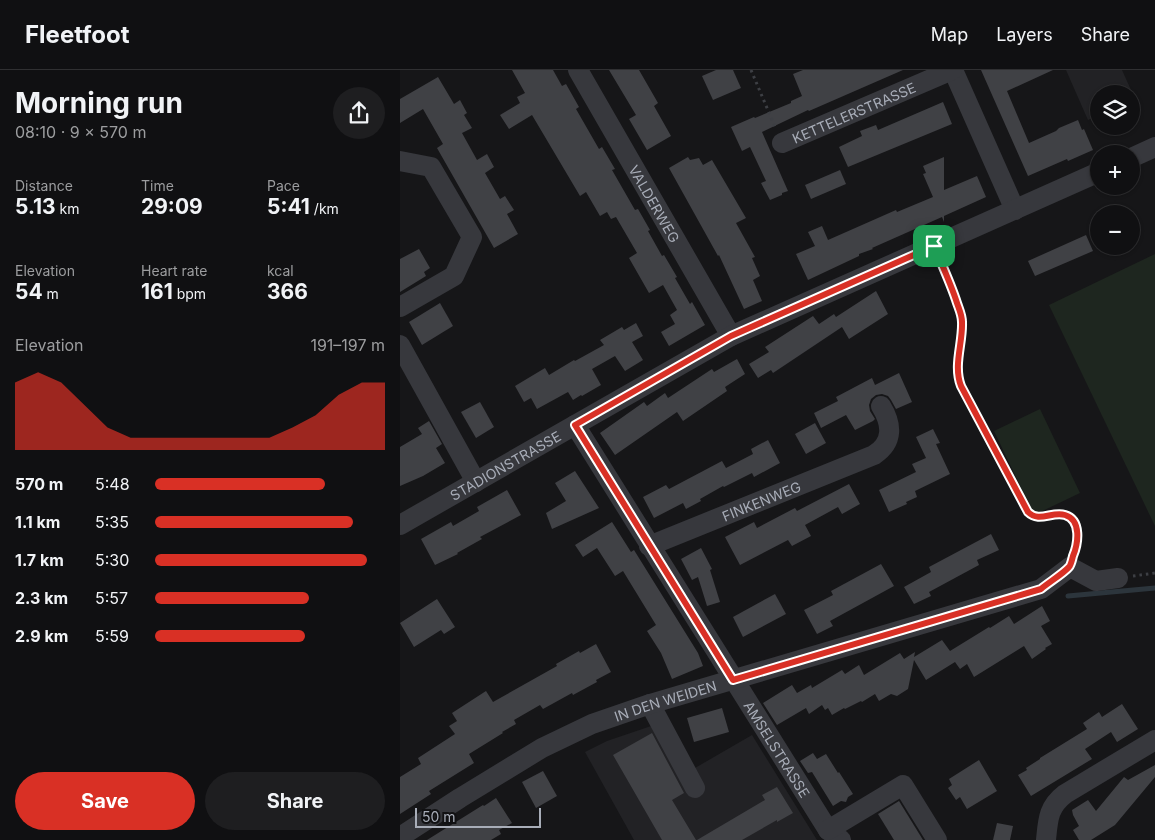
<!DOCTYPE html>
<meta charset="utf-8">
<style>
body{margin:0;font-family:Inter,sans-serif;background:#1e1e20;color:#f1f3f6;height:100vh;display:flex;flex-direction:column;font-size:19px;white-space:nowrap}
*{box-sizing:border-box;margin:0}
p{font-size:16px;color:#9c9d9f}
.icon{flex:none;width:28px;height:28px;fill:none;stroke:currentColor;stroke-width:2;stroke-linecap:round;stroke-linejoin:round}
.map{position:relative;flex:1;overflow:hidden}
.details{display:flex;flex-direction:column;background:#101012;width:400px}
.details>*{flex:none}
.tools{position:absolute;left:690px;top:15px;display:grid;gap:10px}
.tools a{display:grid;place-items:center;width:50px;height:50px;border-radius:50%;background:#101012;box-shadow:0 1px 4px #0004,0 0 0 1px #303032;font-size:25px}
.scale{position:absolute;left:15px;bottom:12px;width:126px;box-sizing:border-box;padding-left:5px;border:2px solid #a8adb8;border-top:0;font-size:14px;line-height:18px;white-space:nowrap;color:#a8adb8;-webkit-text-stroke:4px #111113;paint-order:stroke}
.pin{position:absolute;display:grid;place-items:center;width:42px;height:42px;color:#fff;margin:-21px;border-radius:10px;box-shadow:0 2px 8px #0006}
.round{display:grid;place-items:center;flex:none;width:52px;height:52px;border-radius:26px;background:#1e1e20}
.summary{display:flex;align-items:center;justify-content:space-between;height:85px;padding:0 15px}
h1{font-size:28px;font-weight:700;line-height:38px}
.metrics{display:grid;grid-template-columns:repeat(3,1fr);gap:8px;height:85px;padding:5px 15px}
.metrics div{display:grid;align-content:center}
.metrics b{font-size:21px;font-weight:700}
.metrics small{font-size:14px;font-weight:400}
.metrics p{font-size:14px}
.chart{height:140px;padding:10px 15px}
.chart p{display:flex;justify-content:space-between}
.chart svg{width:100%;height:90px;margin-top:5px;fill:#d93025;opacity:.7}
.action{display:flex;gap:10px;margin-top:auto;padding:10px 15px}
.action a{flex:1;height:58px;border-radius:30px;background:#d93025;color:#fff;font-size:20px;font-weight:700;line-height:58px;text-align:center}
.action a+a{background:#1e1e20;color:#f1f3f6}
ul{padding:0 15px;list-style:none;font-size:16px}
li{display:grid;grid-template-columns:80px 60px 1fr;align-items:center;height:38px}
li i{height:12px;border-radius:6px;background:#d93025}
header{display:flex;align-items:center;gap:30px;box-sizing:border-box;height:70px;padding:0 25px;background:#101012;border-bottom:1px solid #303032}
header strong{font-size:24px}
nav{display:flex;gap:28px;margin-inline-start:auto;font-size:18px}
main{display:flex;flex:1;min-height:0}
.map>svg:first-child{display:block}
</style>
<header>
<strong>Fleetfoot</strong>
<nav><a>Map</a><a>Layers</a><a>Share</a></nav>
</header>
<main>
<section class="details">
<div class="summary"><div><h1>Morning run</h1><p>08:10 · 9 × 570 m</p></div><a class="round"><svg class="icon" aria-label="share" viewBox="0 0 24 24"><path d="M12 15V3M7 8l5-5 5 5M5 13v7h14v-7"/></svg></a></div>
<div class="metrics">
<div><p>Distance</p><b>5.13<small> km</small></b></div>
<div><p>Time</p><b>29:09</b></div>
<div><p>Pace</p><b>5:41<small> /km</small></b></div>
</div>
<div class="metrics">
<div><p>Elevation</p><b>54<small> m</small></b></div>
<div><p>Heart rate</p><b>161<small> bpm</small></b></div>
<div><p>kcal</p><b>366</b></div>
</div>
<div class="chart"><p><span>Elevation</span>191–197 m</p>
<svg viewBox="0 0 160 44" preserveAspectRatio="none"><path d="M0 44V11L10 6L20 11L30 22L40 33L50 38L60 38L70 38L80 38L90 38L100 38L110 38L120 33L130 27L140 17L150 11L160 11V44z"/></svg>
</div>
<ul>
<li><b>570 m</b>5:48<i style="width:74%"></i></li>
<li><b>1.1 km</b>5:35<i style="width:86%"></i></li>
<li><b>1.7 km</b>5:30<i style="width:92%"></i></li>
<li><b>2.3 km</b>5:57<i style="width:67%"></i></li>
<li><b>2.9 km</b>5:59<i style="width:65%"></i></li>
</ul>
<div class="action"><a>Save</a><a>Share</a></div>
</section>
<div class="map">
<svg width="755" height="770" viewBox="0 0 755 770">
<rect width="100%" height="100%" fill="#161618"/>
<g fill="#222225">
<polygon points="666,0 722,0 735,29 731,31 731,24 699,24 699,45 688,50"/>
<polygon points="260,653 295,698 352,665 417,770 234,770 185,682 207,671"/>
</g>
<g fill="#1e261f">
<polygon points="755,184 755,456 649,235"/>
<polygon points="640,339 680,423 634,445 594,361"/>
</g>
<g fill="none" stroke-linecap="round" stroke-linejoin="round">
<polyline stroke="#2c353c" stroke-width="5" points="668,526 755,518"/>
</g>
<g fill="#404145">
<polygon points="112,0 153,0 162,16 166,14 179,37 176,39 199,79 202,77 215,99 212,100 235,140 238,139 250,160 248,161 262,186 264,185 277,207 275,208 290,234 292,232 305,255 269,276 261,262 275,254 270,245 277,240 263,215 249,223 229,188 237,183 216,147 211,149 207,142 200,146 186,122 180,126 132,45 109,59 100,45 120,33 117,27 125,23"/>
<polygon points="209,0 239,0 258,33 254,36 271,66 247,80 229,49 236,45"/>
<polygon points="316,0 333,0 341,18 313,30 302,6"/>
<polygon points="403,0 503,0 409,41 408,40 362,62 388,121 382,123 382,125 370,130 361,113 366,111 350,77 342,81 331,57 354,47 355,48 391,33 391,31 402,26 393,4"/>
<polygon points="581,0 653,0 607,21 629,73 656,61 659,58 678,50 682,60 684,59 693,80 668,91 667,89 628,106"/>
<polygon points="38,7 54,34 60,30 67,43 64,45 72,58 62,63 77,90 87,84 94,97 85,103 100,129 105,126 114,140 107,144 118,164 94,178 37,78 43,74 23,39 0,53 0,29"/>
<polygon points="543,32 552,54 448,97 439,77 462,66 460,61 476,55 478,60"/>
<polygon points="288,87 290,90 299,88 303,95 312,90 346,148 336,153 355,187 352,188 360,206 353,210 362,231 344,239 319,185 318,186 269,98"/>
<polygon points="544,87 544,120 577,106 586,127 544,146 544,152 542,147 472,178 473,179 459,184 459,186 408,210 396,184 415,176 408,162 422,156 428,170 496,140 497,142 533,127 523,104 526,103 523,96"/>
<polygon points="440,100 446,114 411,129 405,115"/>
<polygon points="686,165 693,181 635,206 628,191"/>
<polygon points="19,179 30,198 24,202 26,206 0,222 0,189"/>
<polygon points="476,221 488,244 449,269 442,257 373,303 371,300 358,308 349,294 369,282 365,277 413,246 419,254 434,244 436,247"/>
<polygon points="40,233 53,256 22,275 9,252"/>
<polygon points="236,253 243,266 232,272 243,290 225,301 215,286 192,299 201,315 182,326 181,325 173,330 168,322 137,339 131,328 124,332 115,316 145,298 149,305 174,290 175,291 204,275 200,270 222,257 224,260"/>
<polygon points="337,289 345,304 325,317 327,321 283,351 277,342 215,385 200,363 244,332 247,336 265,323 268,328 312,299 314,302"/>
<polygon points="499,303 512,332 496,339 491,330 488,326 482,324 476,325 471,329 469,335 470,341 475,349 473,351 455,360 446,345 421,358 414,343 438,331 436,327 472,308 475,315"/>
<polygon points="80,332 94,357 76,368 61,342"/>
<polygon points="29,351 42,374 36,378 45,393 23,406 0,416 0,377 22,364 18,358"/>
<polygon points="415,353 426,373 406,384 395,364"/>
<polygon points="533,359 540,373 536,374 550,404 515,421 517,427 506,432 507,434 489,442 479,420 516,402 512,394 526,388 516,367"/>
<polygon points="368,370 380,393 354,407 352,403 324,417 323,416 300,429 301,431 286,439 283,433 254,448 243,427 266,415 269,419 322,391 326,398 353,384 351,379"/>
<polygon points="175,401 199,438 152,459 146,443 166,431 155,413"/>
<polygon points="449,414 460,434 442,444 438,437 405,455 411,466 392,476 388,470 340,495 325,467 354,452 357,458 395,438 397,441"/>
<polygon points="107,420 121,445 80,467 82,469 57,483 58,484 35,495 21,469 51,452 53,456 79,441 77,437"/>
<polygon points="212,452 231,482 234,480 298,583 303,596 272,609 261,583 247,561 256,555 223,501 215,506 197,478 183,487 175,475"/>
<polygon points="591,464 599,480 577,490 579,495 529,522 531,526 514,534 504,517 531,502 529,497"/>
<polygon points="301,478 312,499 310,500 320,532 307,536 298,507 292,510 281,489"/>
<polygon points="481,494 494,516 430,551 433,556 417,564 404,540 433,525 431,521"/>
<polygon points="375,524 386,544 343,567 333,547"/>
<polygon points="37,529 55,557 44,564 41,560 14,577 0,553"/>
<polygon points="642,536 650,551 641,556 652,574 645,578 646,579 632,589 624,576 574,607 567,594 560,599 555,592 526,610 514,590 508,619 497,626 491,624 479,631 475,624 462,632 461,631 445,639 444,638 432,645 428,638 425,640 422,635 409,644 406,638 377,655 363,633 392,615 397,623 411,615 412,618 442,600 445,604 459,595 464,605 500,583 504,589 515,582 514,587 542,570 550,581 589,557 590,558 609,546 614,554"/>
<polygon points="196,574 211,602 196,610 197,612 173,625 172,623 143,639 140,635 114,650 116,654 102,662 103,663 69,684 74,693 29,721 31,724 0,744 0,707 21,694 18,688 55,664 49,656 57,651 52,643 86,621 93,632 157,596 156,594 179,581 180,583"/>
<polygon points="722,634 738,659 717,672 711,662 685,679 692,689 631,726 618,705 627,700 626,698 640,689 640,688 687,659 683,653 699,642 702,647"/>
<polygon points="322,638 329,662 294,672 287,648"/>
<polygon points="252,663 284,723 272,730 296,770 262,770 213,685"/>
<polygon points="413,683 417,689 426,684 438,703 439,702 453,724 448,727 446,732 441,731 433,736 412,702 408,703 400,691"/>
<polygon points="579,690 597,721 567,739 560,727 556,730 548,718 552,715 549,709"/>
<polygon points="755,695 755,707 715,755 691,770 679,770 673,760 679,756 673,745 672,740 688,730 696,741 724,707 728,710"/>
<polygon points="143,701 157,726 136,738 122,712"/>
<polygon points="377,717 393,743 377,752 377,750 342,770 297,770 365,730 362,725"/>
<polygon points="96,728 112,753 99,760 101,764 91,770 27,770 83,735 84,736"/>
<polygon points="499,731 523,770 494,770 478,744"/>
<polygon points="597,753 613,756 610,770 593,770"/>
</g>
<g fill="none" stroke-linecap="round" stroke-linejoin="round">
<g stroke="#3d3f44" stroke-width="3" stroke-dasharray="2.5 4" stroke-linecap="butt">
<polyline points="351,0 375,57"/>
<path d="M540,192C547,208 561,233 562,250C564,279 550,294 564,324L628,442C631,445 634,447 638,447C642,447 646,446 650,445C662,442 673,446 676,458C678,466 678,474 675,482"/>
<polyline points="733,506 755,503"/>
</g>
<g stroke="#37383d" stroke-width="20">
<path id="s1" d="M178,0L331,266"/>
<polyline points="553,0 615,140"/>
<path id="s2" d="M382,73L552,0"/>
<polyline points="731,88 755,77"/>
<polyline points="0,91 31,97 72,167 54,206 0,237"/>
<polyline points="0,275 76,412"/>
<path id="s3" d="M175,355L428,760L441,770"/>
<path id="s4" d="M0,455L331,266L699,102"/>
<path id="s5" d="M249,476L474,385C494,372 492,354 481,336"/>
<polyline points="250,634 295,718"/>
<polyline points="428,760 503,715 537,770"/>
<path id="s6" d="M0,767L60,728L142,678L192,654L250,634L641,519L670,497L696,511L718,508"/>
<path d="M646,770C648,750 648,737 665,724L755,670"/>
</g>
</g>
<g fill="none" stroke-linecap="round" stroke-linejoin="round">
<g stroke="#fff" stroke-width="10">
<path id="route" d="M534,176C542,195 551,214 557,233C559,239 562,245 562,252C563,273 553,295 561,316L628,442C639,453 652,441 665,445C682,450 678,474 673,486C672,490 671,495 669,497C664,503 648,513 641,519L333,610L175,355L331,266Z"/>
</g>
<use href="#route" stroke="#d93025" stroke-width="6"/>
</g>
<g text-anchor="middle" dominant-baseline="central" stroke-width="4.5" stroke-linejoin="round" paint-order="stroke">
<g font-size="14" fill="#a8adb8" stroke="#111113">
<text stroke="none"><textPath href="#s2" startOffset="78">KETTELERSTRASSE</textPath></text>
<text stroke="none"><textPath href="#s1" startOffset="154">VALDERWEG</textPath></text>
<text stroke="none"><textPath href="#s4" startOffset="121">STADIONSTRASSE</textPath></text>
<text stroke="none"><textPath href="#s5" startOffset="121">FINKENWEG</textPath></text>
<text stroke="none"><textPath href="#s6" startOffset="300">IN DEN WEIDEN</textPath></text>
<text stroke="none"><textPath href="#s3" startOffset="382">AMSELSTRASSE</textPath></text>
</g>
</g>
</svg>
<div class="tools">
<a><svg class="icon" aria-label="layers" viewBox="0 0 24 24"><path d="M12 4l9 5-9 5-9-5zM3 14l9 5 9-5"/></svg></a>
<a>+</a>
<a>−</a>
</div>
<div class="scale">50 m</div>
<div class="pin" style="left:534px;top:176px;background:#1e9e55"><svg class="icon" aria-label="arrive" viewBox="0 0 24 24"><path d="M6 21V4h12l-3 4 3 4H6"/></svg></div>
</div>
</main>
